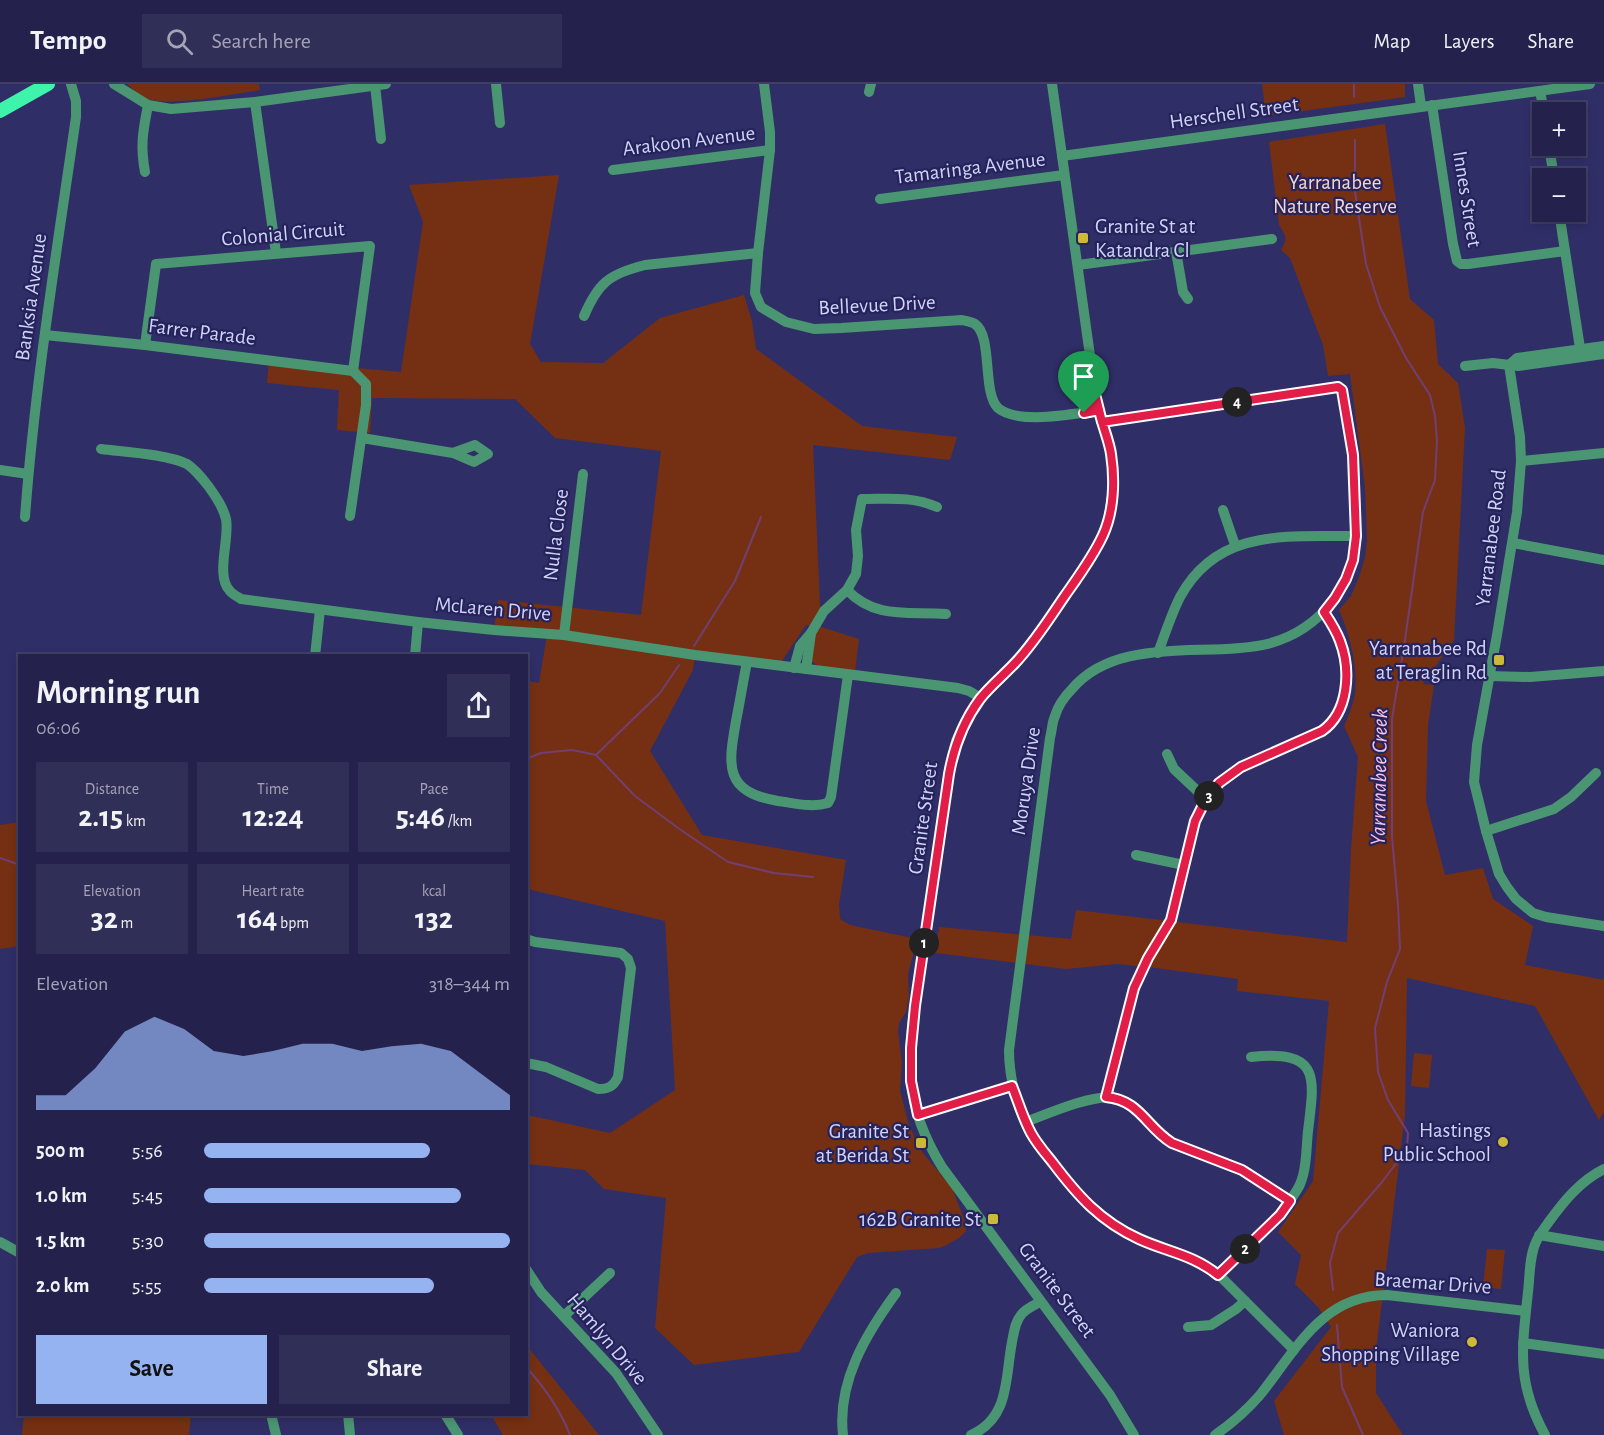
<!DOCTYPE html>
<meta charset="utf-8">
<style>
body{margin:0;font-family:"Alegreya Sans",sans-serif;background:#302f57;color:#f1f3f6;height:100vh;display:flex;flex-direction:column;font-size:22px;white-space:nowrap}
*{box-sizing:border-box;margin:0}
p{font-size:20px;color:#a3a4b6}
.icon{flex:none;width:33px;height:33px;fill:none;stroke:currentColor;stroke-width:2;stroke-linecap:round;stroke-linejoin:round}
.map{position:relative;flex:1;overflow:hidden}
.drawer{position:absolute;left:18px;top:570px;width:510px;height:762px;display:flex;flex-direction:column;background:#24224d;border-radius:0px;box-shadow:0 3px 9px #0003,0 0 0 2px #413f65}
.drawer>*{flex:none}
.controls{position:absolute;left:1532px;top:18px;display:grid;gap:12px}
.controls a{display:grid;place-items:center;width:54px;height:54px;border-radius:0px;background:#24224d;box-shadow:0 3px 9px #0003,0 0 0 2px #413f65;font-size:30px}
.pin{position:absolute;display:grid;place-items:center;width:51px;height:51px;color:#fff;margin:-62px -26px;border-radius:50% 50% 50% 0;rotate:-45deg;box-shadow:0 0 6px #0007}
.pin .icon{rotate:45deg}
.km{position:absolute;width:30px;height:30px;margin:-15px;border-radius:50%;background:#222;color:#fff;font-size:16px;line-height:30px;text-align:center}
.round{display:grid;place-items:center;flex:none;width:63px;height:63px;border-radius:0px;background:#302f57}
.headline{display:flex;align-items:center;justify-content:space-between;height:102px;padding:0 18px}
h1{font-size:33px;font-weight:600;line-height:45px}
.metrics{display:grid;grid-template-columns:repeat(3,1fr);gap:9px;height:102px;padding:6px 18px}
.metrics div{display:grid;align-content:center;border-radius:0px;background:#302f57;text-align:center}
.metrics b{font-size:30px;font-weight:600}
.metrics small{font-size:16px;font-weight:400}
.metrics p{font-size:16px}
.chart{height:168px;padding:12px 18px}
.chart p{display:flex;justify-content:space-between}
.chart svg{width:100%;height:108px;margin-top:6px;fill:#95b2f1;opacity:.7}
.button{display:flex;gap:12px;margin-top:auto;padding:12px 18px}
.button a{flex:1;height:69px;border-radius:0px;background:#95b2f1;color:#111;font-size:24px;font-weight:600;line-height:69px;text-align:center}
.button a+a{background:#302f57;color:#f1f3f6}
ul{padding:0 18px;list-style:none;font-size:20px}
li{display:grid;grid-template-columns:96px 72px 1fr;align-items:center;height:45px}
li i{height:15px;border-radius:8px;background:#95b2f1}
header{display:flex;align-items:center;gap:36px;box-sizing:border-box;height:84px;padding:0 30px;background:#24224d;border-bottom:2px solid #413f65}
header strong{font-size:28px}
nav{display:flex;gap:33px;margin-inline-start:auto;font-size:21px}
.search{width:420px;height:54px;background:#302f57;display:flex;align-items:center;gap:15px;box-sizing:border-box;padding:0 21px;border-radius:0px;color:#a3a4b6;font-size:22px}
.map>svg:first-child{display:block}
</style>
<header>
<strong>Tempo</strong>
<div class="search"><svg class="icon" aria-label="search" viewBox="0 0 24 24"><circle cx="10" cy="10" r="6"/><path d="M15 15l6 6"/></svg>Search here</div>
<nav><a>Map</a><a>Layers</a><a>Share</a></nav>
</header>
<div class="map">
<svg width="1604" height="1351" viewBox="0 0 1604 1351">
<rect width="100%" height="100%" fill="#302e67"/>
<g fill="#753013">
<path d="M127,0H259L260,6C233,10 165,25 142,13C137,10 132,4 127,0Z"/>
<polygon points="1262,0 1405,0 1405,13 1266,32"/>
<path d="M1385,40L1410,215L1434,236L1438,280L1458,299L1465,344L1454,556L1423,600L1434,601L1428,641L1426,717L1445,791L1483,784L1493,815L1533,842L1525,881L1604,896V1028L1599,1036L1535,922L1407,894L1405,1031L1376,1266V1309L1403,1351H1284L1274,1317L1331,1243L1318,1223L1295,1200L1301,1171L1278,1148L1313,1097L1329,917L1237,907L1238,895L1156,884L1117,880L1066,885L936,869L939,843L1071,855L1076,826L1347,858L1351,765L1358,673L1344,642C1349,631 1353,621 1355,610C1358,582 1350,551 1339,526L1351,512L1359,493L1365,474L1367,455L1365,403L1350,290L1328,292L1323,261L1290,174L1281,166C1288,154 1286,152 1279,141L1269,58Z"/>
<polygon points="559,91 530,260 541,278 603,279 660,234 744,211 752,237 756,265 862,342 957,353 950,376 813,361 821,543 859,555 855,588 819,582 811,577 816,547 820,543 806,541 782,577 695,571 693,586 650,667 702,751 846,776 839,820 840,835 850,841 917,855 908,890 909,913 906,928 899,939 898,947 902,979 900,1007 909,1041 922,1068 952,1104 966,1140 966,1147 959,1154 948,1160 947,1161 939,1164 868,1169 857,1173 799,1268 694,1281 655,1244 666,1114 604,1105 585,1086 527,1080 527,1031 610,1049 675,1006 665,837 527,805 527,597 539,599 547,551 494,546 498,516 641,531 661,367 555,354 515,315 372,314 370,349 337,346 339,306 267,299 269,276 401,288 423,138 409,101"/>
<polygon points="19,738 19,862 0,865 0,741"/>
<polygon points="1414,969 1432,971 1429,1004 1411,1002"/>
<polygon points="1487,1165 1505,1166 1501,1205 1483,1203"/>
<polygon points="527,1262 599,1351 503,1351 491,1331 526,1330"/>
<polygon points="24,1331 24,1330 191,1331 189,1351 22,1351"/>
</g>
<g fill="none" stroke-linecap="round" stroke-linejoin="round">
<g stroke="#713f71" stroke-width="2">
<polyline points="1354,0 1354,13"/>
<polyline points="694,562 735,497 761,433"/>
<polyline points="596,671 635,712 678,744 728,778 774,789 813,793"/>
<polyline points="526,675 541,669 572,666 596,671 660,609 679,581"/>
<polyline points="0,774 20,781"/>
<polyline points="1333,1206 1330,1179 1338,1149 1382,1098 1407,1065 1408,1049 1388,1016 1378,988 1375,944 1387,898 1400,865 1398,821 1392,753 1392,635 1405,556 1423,428 1435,396 1437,357 1435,332 1430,311 1406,274 1380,223 1366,180 1355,108 1355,56"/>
<polyline points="1337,1241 1342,1303 1363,1351"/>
<path d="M526,1283C545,1304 560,1325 570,1351"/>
</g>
<g stroke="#4b9672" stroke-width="10">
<polyline points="114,0 148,21 171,25 255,18 386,0"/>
<polyline points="496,0 500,39"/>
<path d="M764,0L770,48V66L758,169L755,209L761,223L786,238L814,245L841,244L962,236C966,237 972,238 975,240C993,252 982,309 998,324C1018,341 1074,330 1099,326"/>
<path d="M1052,0L1093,293L1099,326L1111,369L1113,390L1112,412L1109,432L1104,451L1088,478L1042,545L1016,578L981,614L972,628L964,640L956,657L949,690C940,751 931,813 922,875C916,915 907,957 911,998C914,1028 926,1057 942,1083L1110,1311L1134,1351"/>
<polyline points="1418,0 1421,22"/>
<polyline points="375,1 381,55"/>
<polyline points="1540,7 1544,28"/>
<polyline points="869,8 871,0"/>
<polyline points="255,18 276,169"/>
<polyline points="1432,21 1453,160 1457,177 1461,180 1468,180 1565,167"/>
<polyline points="1549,62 1554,94"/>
<polyline points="1062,72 1590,0"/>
<polyline points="613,86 770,66"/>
<path d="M145,88C140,61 143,47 148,21"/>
<polyline points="880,115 1064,91"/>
<polyline points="1559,128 1580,264"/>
<polyline points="1176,167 1183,208 1188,215"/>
<polyline points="1078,181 1272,155"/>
<path d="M584,232C598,199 609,190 645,181L758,169"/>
<polyline points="45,251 145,261 353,287"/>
<polyline points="145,261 156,180 370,162 353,287"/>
<polyline points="1509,281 1520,353 1521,377 1517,428 1497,551 1477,661 1474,698 1486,747 1499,790 1507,803 1516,815 1533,829 1546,833 1604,842"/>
<polyline points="1509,281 1517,274 1604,262"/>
<polyline points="1465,282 1493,279 1518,282 1604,270"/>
<path d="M1102,338L1338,303L1342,306C1346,327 1350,348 1353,369C1355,386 1354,403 1355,419C1355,438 1356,456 1353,474C1350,490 1341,507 1331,519C1316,538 1295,552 1271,559C1209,575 1118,550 1072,605C1065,612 1058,622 1055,632C1052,638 1052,647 1050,654L1009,966C1009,993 1017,1026 1031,1050C1039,1063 1050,1075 1059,1087C1078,1112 1098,1134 1127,1148C1157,1164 1191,1169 1218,1190L1294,1266"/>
<polyline points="362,354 453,369 475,361 488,370 474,378 453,369"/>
<path d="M101,365C124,368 167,370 187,380C196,386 202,394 209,403C216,413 223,423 226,435C230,455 215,492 230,507C232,510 238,513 241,515L418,538L494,546L564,551L695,571L958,604L969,607L981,614"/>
<polyline points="1521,377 1604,369"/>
<polyline points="0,386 28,390"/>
<polyline points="1223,426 1235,461"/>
<polyline points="350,432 366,321 366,300 353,287"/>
<path d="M25,433C35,299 57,166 76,33V17L71,0"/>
<polyline points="1513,459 1604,476"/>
<path d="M847,506C876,536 909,527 946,530"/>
<polyline points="564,551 583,390"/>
<path d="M1158,569C1165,550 1171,531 1180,513C1218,443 1288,453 1356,452"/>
<polyline points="315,572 320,526"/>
<polyline points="415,572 418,538"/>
<path d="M747,578C743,598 740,617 736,637C728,682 724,708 778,717C794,719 812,724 828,719L831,713L848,591"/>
<path d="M794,584L800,562L811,549L824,527L847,506L856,490L858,472L856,446L862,415C889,415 912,412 937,423"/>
<polyline points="806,585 811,549"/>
<polyline points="1489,592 1530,593 1604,587"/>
<polyline points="1167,670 1174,685 1206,715"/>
<polyline points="1486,747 1554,725 1571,713 1596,689"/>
<polyline points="1136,771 1184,781"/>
<path d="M526,855L535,858L621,869L628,875L631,884L618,993C613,1003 608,1005 598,1005L546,983L526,979"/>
<path d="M1106,1013L1134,904L1148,874L1171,836L1195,737L1206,715L1219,699L1241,683L1322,647C1349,628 1351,585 1340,557C1336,546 1330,537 1324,528"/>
<polyline points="918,1031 1012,1002"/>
<path d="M1026,1038C1047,1030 1092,1010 1114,1014C1140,1018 1147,1043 1167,1056C1186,1068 1210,1072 1231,1081C1252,1090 1271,1104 1290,1117"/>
<polyline points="1539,1151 1604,1162"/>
<polyline points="0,1158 20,1169"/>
<polyline points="526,1185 541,1208 616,1289 658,1351"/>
<path d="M1218,1190C1245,1164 1277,1139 1297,1106C1307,1090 1306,1066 1308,1047C1315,991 1320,966 1251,973"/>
<polyline points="564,1232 610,1189"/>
<polyline points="1188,1243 1211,1241 1236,1225 1245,1217"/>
<polyline points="1523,1259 1604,1270"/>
<polyline points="271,1330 276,1351"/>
<polyline points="348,1330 350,1351"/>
<polyline points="445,1330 458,1351"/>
<path d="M843,1351C837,1298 866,1250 896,1209"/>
<path d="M971,1351C1010,1334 1005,1294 1012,1258C1014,1248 1015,1238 1021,1231C1025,1225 1034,1221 1040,1218"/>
<path d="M1215,1351C1231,1340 1247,1326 1260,1311C1296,1266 1322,1211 1387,1211L1526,1227"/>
<path d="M1545,1351C1516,1298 1522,1265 1528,1208C1530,1192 1529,1173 1536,1158C1539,1151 1544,1145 1548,1139C1564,1117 1580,1097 1604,1085"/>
</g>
<polyline stroke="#3ef4ab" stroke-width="14" points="0,27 48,0"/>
</g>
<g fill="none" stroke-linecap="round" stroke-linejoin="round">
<g stroke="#fff" stroke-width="12">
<path id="route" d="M1084,329L1099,326C1102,341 1109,356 1111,370C1115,396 1114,427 1103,451C1093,473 1078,493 1064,513C1049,535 1034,559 1015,579C1004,591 990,602 980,615C963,638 954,662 949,690L915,922L911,964V997L918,1031L1012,1002C1018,1017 1023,1034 1031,1049C1037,1060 1045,1069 1053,1079C1078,1112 1100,1137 1139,1155C1167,1168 1192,1170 1218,1191L1280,1131L1290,1117L1242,1086L1172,1059C1146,1043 1140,1016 1106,1013L1134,904L1148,874L1171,836L1195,737L1206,715L1219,699L1241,683L1322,647C1349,628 1351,586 1340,557C1336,546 1330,537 1324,528L1335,514L1346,495L1353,476L1356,452L1353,371L1342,306L1338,303L1102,338L1096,314L1084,329"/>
</g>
<use href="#route" stroke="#e11d48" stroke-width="8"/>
</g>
<g fill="#ccb939" stroke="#26235c" stroke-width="2">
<rect x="1077" y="148" width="12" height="12" rx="3"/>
<rect x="1493" y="570" width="12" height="12" rx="3"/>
<circle cx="1503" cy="1058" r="6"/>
<rect x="915" y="1053" width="12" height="12" rx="3"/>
<rect x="987" y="1129" width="12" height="12" rx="3"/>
<circle cx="1472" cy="1258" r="6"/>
</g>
<g text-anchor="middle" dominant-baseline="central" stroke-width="4.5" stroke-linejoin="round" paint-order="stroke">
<g font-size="21" fill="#d0d3f7" stroke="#26235c">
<text transform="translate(1234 29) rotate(-8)">Herschell Street</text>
<text transform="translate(689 57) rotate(-7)">Arakoon Avenue</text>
<text transform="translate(970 84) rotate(-7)">Tamaringa Avenue</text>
<text transform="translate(1467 115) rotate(81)">Innes Street</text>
<text transform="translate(283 150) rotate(-5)">Colonial Circuit</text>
<text transform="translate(31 213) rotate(-82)">Banksia Avenue</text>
<text transform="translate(877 221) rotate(-3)">Bellevue Drive</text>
<text transform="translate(202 248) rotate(7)">Farrer Parade</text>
<text transform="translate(556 451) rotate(-83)">Nulla Close</text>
<text transform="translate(1491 454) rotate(-83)">Yarranabee Road</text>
<text transform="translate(493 525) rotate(5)">McLaren Drive</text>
<text transform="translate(1026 697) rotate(-82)">Moruya Drive</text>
<text transform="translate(923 734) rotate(-82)">Granite Street</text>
<text transform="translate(1433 1199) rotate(4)">Braemar Drive</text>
<text transform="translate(1057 1206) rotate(53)">Granite Street</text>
<text transform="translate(607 1255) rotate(50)">Hamlyn Drive</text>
</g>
<g font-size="21" fill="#f3d6cc" stroke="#26235c">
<text x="1335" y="98">Yarranabee<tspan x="1335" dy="24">Nature Reserve</tspan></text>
</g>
<g font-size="21" fill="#d0d3f7" stroke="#26235c" text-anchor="end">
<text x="1095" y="142" text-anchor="start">Granite St at<tspan x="1095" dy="24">Katandra Cl</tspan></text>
<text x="1487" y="564">Yarranabee Rd<tspan x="1487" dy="24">at Teraglin Rd</tspan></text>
<text x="1491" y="1046">Hastings<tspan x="1491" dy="24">Public School</tspan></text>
<text x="909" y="1047">Granite St<tspan x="909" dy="24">at Berida St</tspan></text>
<text x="981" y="1135">162B Granite St</text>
<text x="1460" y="1246">Waniora<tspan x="1460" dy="24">Shopping Village</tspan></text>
</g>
<g font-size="22" font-style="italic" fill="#f5c2e2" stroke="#26235c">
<text transform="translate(1379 693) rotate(-89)">Yarranabee Creek</text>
</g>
</g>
</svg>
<div class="controls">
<a>+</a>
<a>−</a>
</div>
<div class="pin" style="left:1084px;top:329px;background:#1e9e55"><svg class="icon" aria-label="arrive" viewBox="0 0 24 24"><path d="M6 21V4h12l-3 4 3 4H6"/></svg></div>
<b class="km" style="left:924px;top:859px">1</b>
<b class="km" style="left:1245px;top:1165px">2</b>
<b class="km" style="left:1209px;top:712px">3</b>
<b class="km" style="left:1237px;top:318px">4</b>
<section class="drawer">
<div class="headline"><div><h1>Morning run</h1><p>06:06</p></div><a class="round"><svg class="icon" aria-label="share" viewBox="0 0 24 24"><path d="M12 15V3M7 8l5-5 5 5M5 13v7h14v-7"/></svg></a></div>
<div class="metrics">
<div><p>Distance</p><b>2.15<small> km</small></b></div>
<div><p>Time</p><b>12:24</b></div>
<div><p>Pace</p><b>5:46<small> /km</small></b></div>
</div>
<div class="metrics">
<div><p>Elevation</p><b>32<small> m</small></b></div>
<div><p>Heart rate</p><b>164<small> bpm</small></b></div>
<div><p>kcal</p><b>132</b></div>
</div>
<div class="chart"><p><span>Elevation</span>318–344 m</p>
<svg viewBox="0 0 160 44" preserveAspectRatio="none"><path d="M0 44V38L10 38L20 27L30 12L40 6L50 11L60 20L70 22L80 20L90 17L100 17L110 20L120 18L130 17L140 20L150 29L160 38V44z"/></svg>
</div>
<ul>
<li><b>500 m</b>5:56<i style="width:74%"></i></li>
<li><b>1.0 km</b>5:45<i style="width:84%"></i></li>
<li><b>1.5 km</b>5:30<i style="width:100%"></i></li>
<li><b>2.0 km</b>5:55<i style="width:75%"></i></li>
</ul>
<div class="button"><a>Save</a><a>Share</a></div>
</section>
</div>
